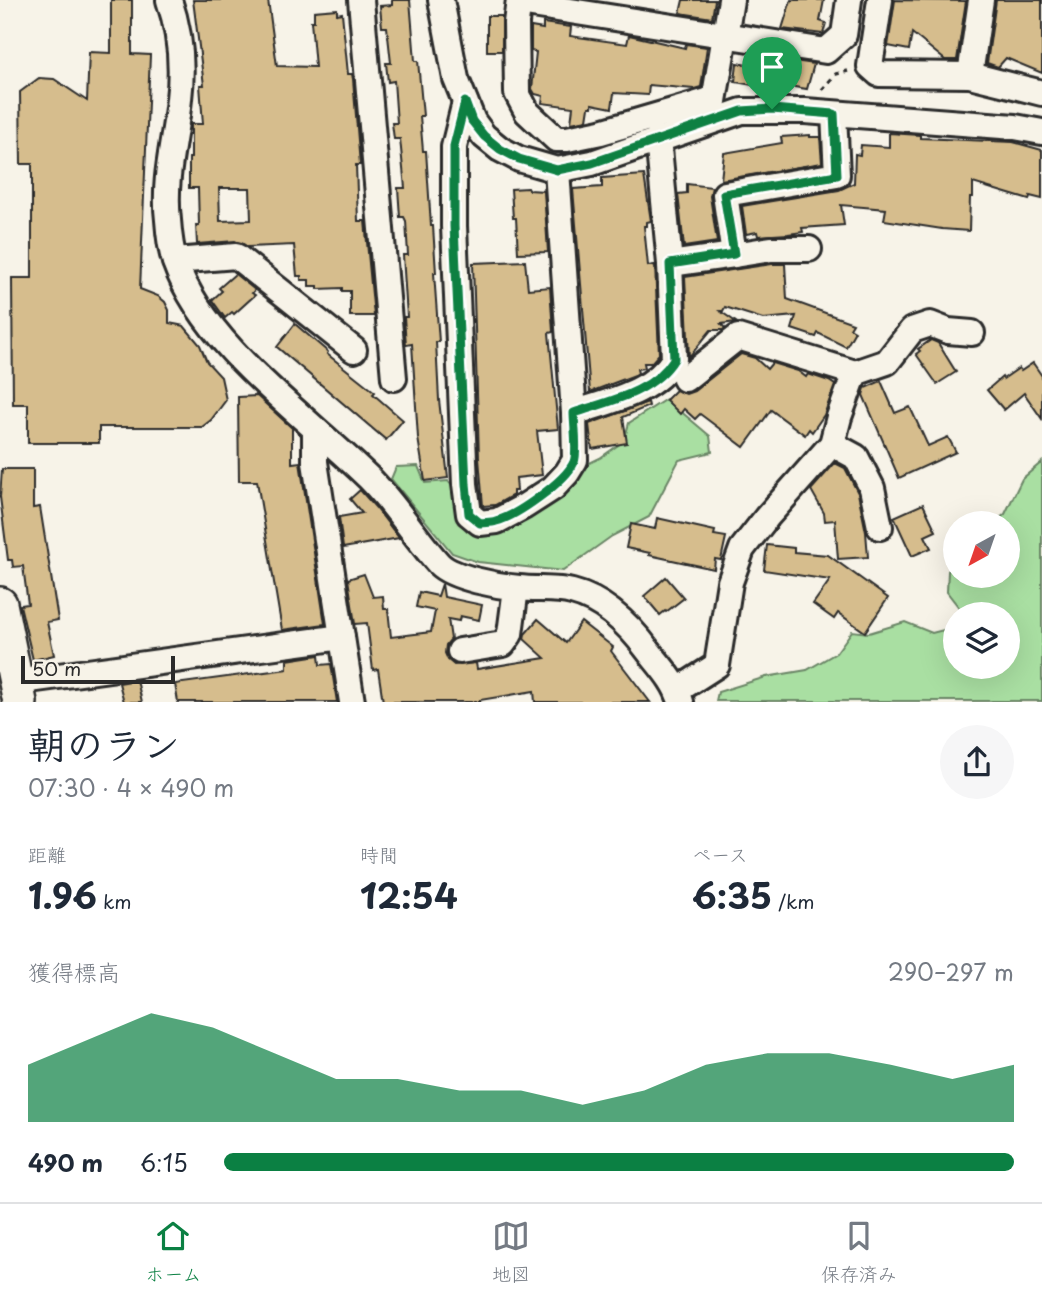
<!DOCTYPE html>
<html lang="ja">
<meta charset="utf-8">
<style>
body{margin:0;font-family:"Playpen Sans","Klee One",sans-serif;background:#f6f6f7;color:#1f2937;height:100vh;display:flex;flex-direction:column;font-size:26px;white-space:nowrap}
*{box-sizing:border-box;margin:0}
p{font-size:23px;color:#747a83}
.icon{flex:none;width:38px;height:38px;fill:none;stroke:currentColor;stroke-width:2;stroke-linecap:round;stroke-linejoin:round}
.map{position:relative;height:702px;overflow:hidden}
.details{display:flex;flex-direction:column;background:#fff;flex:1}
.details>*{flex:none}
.needle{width:46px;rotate:220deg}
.tools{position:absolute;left:943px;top:511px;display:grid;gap:14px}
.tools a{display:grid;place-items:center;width:77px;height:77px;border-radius:50%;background:#fff;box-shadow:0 7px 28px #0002;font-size:35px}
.scale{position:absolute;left:21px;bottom:18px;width:154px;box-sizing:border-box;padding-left:7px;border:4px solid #2b2b2b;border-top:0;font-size:19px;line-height:24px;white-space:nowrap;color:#2b2b2b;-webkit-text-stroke:5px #f7f3e8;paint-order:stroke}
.pin{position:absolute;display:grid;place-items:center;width:60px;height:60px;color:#fff;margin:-72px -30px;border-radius:50% 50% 50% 0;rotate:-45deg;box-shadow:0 0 7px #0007}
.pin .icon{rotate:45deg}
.round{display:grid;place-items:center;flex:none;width:74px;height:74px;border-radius:37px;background:#f6f6f7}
.summary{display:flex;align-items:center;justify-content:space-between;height:119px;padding:0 28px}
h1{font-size:38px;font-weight:700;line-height:52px}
.metrics{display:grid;grid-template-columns:repeat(3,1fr);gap:10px;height:119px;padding:7px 28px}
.metrics div{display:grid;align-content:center}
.metrics b{font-size:35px;font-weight:700}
.metrics small{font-size:19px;font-weight:400}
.metrics p{font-size:19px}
.chart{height:196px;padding:14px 28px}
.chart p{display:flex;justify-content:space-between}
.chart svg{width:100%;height:126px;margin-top:7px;fill:#0b8043;opacity:.7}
ul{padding:0 28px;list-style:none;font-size:23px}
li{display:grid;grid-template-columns:112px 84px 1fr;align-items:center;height:52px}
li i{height:18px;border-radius:9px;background:#0b8043}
.tabs{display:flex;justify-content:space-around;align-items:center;height:98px;border-top:2px solid #e0e1e3;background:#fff;font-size:19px;color:#747a83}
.tabs a{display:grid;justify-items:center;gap:4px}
.tabs .on{color:#0b8043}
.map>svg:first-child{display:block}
</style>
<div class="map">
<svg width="1042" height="702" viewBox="0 0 1042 702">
<rect width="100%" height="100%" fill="#f7f3e8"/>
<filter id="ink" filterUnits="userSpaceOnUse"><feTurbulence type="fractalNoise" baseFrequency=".0143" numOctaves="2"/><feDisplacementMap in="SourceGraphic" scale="14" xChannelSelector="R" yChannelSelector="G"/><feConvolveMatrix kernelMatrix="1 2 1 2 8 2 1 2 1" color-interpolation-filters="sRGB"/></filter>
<g filter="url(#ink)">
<g fill="#a9dfa2" stroke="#6a8566" stroke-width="2">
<polygon points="666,399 710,436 712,452 679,460 649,517 612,536 563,571 478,562 452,553 391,479 396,467 418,466 425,483 448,481 454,488 459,518 467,531 478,535 497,530 581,467 600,458 624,441 629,423"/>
<polygon points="1042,462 1042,701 716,701 718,692 766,677 807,670 836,653 852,631 869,633 905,622 932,633 955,627 956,667 1008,667 1008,614 964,614 947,592 948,571 955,563 956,576 1008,576 1008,523 994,523 1005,514 1022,479"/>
</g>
<g fill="#d6bd8d" stroke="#2b2b2b" stroke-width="2" fill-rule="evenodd">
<polygon points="111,0 132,0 132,54 150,55 140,289 158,296 165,302 169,310 169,323 184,326 200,345 207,362 221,377 226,400 211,420 202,427 99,427 99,443 28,443 28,404 13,404 12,278 32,278 32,164 21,164 20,92 39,78 54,79 87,101 89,52 111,53"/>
<path d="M193,0H268L277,66L315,67L311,21H314V11L337,9V14L342,13L348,74H352L353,79L360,165H356L358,221H365L374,316H350V291H342V288L318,289V286H309V280H301V276H297L294,245L248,247L235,241L197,244L196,225H199L198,188H189V158H191V124H203L200,85H204ZM219,188H250L251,220L220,221Z"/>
<polygon points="392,0 410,0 415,61 418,61 423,116 420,116 423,151 426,151 431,226 433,226 436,273 434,273 439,342 436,342 439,400 448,478 425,481 418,438 412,344 406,345 404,317 407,317 403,255 408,255 406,221 404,217 400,217 398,188 405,188 400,139 394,139 392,123 397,123 394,81 388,82 386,63 391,63 387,27 382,27 380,6 392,5"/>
<polygon points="683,0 715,0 712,18 680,13"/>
<polygon points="791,0 824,0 820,21 826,23 823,34 782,29"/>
<polygon points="895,0 966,1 957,60 945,60 912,33 909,50 888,46"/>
<polygon points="996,0 1042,0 1042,73 1006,58 998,67 987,63"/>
<rect x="487" y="16" width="15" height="35"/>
<polygon points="543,23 571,27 570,36 627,44 629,35 685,48 686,44 707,47 701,87 694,89 649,85 648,95 614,93 612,108 592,104 592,107 589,107 587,120 571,123 573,107 542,103 543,96 535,94 532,89 536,52 531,51 531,27 543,29"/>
<polygon points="762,56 814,64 807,89 770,83 770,88 735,82 737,63 752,66 753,59 761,61"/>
<polygon points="889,133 920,135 920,138 1013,142 1042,150 1042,199 1030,196 1029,200 973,183 973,197 970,197 969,231 942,229 884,220 886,209 841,205 844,225 802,228 803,232 788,234 758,236 757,232 746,234 742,206 839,190 854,183 855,154 860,155 861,145 889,147"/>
<polygon points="810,135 810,137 820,137 822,163 721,180 724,153 782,143 781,137"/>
<polygon points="644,175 651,221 647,222 647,226 644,226 648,266 655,265 659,354 651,363 644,363 645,368 637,369 638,373 635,375 590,392 573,189 602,187 602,178"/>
<polygon points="687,184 712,187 710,196 717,242 684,247 678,194 687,193"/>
<polygon points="528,188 529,190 544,191 548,252 518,253 516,218 513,218 511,189"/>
<polygon points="525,261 528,289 550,287 553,332 549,333 558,429 537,431 542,475 516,478 517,491 513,491 513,495 495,505 483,506 479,458 473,263"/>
<polygon points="772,264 785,264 787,299 853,323 850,328 855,331 846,347 818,333 816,337 792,329 796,316 763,319 725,307 723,311 720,311 736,322 721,324 725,328 723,330 711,330 689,357 685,277"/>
<polygon points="235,274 255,290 252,293 255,295 234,314 232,312 225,318 212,300 222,291 219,288"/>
<polygon points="295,324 328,352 327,354 375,392 373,394 403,420 386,440 277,347"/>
<polygon points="931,340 938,343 956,372 937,384 916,354 920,351 918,349"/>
<polygon points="741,354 755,358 767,369 772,363 798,371 806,377 808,374 829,381 835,385 824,415 812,432 809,429 805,435 771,410 744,447 700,414 695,419 684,409 680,414 666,400 676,390 686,394 694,391"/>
<polygon points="1033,363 1042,376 1042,419 1024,393 1004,410 987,390 1002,377 1003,379 1019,368 1021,371"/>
<polygon points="881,381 895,413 910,407 928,446 948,437 956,452 899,478 863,395 865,388"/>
<polygon points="257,396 292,428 292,463 300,462 325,624 282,630 257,481 239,481 238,397"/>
<polygon points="648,402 649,406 623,417 627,443 592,449 589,424"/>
<polygon points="835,463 845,468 858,493 866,532 868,557 838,559 835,520 825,521 824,513 811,490"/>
<polygon points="2,469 33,469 33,508 40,507 58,620 47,622 54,655 33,660 20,605 28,604 23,566 13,567 12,560 8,560 0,497"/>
<polygon points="360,490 376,508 399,538 343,548 339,517 362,513 350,499"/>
<polygon points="923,504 936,531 925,536 931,548 912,556 894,517"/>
<polygon points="657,518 715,531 714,535 726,537 721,560 715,559 714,569 649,555 650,553 626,548 631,524 655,529"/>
<polygon points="767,545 794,548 794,552 828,555 888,598 865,632 838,613 834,619 813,604 830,580 764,570"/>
<polygon points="364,574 373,597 383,596 384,609 388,609 391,637 431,632 435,611 416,607 419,592 438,596 442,584 444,597 482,605 479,620 460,616 459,621 448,619 451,639 446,645 445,653 448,660 454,665 476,663 477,669 545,658 524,639 525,634 538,619 566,643 581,622 613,647 611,651 650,702 535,702 534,691 480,700 480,702 383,702 378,669 373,670 367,623 355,624 348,579"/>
<polygon points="666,577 684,598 666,612 665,611 660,615 644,596"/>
<polygon points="319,655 320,665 331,664 337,702 178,702 175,684 287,669 287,660"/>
<polygon points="137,680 142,702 124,702 119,683"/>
</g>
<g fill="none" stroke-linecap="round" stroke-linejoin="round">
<g stroke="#2b2b2b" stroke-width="30">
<g id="street">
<path d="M169,0C180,32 183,66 179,99C175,140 163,179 168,220C169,234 171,250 175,262C205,347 306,416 369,478C395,504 414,536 439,564C453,578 499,586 519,588C536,590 556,588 572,592C604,600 631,627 650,653C662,668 676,683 681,702"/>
<polyline points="361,0 394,378"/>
<polyline points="441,0 456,79 473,121 484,136 500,149 519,159 557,170 592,163 742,111 805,111 1015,127 1042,132"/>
<polyline points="519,0 516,23 517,93 527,112 556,139 567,139 601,132 714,99"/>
<polyline points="880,0 870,66 879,74 970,75 1042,93"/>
<polyline points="519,3 826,51 844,35 849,0"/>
<polyline points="970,75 981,0"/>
<polyline points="465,102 454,147 454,226 465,484 469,514 480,523 497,521 525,506 553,488 567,473 575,460 574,413 557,170"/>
<polyline points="712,113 731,0"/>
<polyline points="734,255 771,249 809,249"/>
<polyline points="175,261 236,256 354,350"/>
<polyline points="670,264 734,255 725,194 837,175 834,114"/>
<polyline points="685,379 738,337 855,373"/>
<path d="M574,413C609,401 653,393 674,359L670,264L658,138"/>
<polyline points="315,430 315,462 352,702"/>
<polyline points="832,444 856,457 872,488 880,527"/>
<polyline points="460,651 503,644 510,634 516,588"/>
<polyline points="15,682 342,637"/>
<polyline points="678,690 717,665 730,582 742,549 767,517 832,444 839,417 855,373 887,362 912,330 930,324 948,331 972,333"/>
</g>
</g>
<g stroke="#2b2b2b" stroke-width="38">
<polyline id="secondary" points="0,604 20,702"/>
</g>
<polyline stroke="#2b2b2b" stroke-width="3.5" stroke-dasharray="5 5" stroke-linecap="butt" points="822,90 836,74 848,71"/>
<use href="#street" stroke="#f7f3e8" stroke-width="24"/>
<use href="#secondary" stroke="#f7f3e8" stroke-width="33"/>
</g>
</g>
<g fill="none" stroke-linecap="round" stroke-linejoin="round" filter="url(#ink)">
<g stroke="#fff" stroke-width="14">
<path id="route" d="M465,102L472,121L484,136L500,149L519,159L557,170L592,163L742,111L772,109L834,114L837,175L724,194L734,254L670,264L674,359C653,393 609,401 574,413C574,425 578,452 574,462C566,481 515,517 496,521C491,523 485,522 480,523L469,514L466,484L454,226V146Z"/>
</g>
<use href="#route" stroke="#0b8043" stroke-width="9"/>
</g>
</svg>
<div class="tools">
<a><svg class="needle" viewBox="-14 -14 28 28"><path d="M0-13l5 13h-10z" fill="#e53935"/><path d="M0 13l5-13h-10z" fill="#747a83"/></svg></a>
<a><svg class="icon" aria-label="layers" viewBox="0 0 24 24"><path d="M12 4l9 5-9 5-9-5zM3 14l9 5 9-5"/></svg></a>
</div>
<div class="scale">50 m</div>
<div class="pin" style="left:772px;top:109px;background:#1e9e55"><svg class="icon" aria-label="arrive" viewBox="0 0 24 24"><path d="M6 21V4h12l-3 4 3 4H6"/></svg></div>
</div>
<section class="details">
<div class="summary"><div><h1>朝のラン</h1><p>07:30 · 4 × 490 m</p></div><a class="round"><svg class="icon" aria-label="share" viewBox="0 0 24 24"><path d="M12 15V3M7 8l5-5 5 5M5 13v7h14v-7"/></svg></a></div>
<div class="metrics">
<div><p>距離</p><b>1.96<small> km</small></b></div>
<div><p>時間</p><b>12:54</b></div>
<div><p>ペース</p><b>6:35<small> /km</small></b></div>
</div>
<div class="chart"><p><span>獲得標高</span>290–297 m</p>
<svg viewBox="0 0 160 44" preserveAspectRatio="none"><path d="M0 44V24L10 15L20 6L30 11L40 20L50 29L60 29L70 33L80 33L90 38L100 33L110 24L120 20L130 20L140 24L150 29L160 24V44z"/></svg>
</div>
<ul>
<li><b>490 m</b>6:15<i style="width:100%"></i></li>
</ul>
</section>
<nav class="tabs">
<a class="on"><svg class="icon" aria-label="home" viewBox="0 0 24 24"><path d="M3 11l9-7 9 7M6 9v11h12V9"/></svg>ホーム</a>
<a><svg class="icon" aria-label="map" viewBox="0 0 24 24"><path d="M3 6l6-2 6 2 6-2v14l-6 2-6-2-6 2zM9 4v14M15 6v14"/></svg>地図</a>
<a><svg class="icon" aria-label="saved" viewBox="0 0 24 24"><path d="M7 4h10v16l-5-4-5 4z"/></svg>保存済み</a>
</nav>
